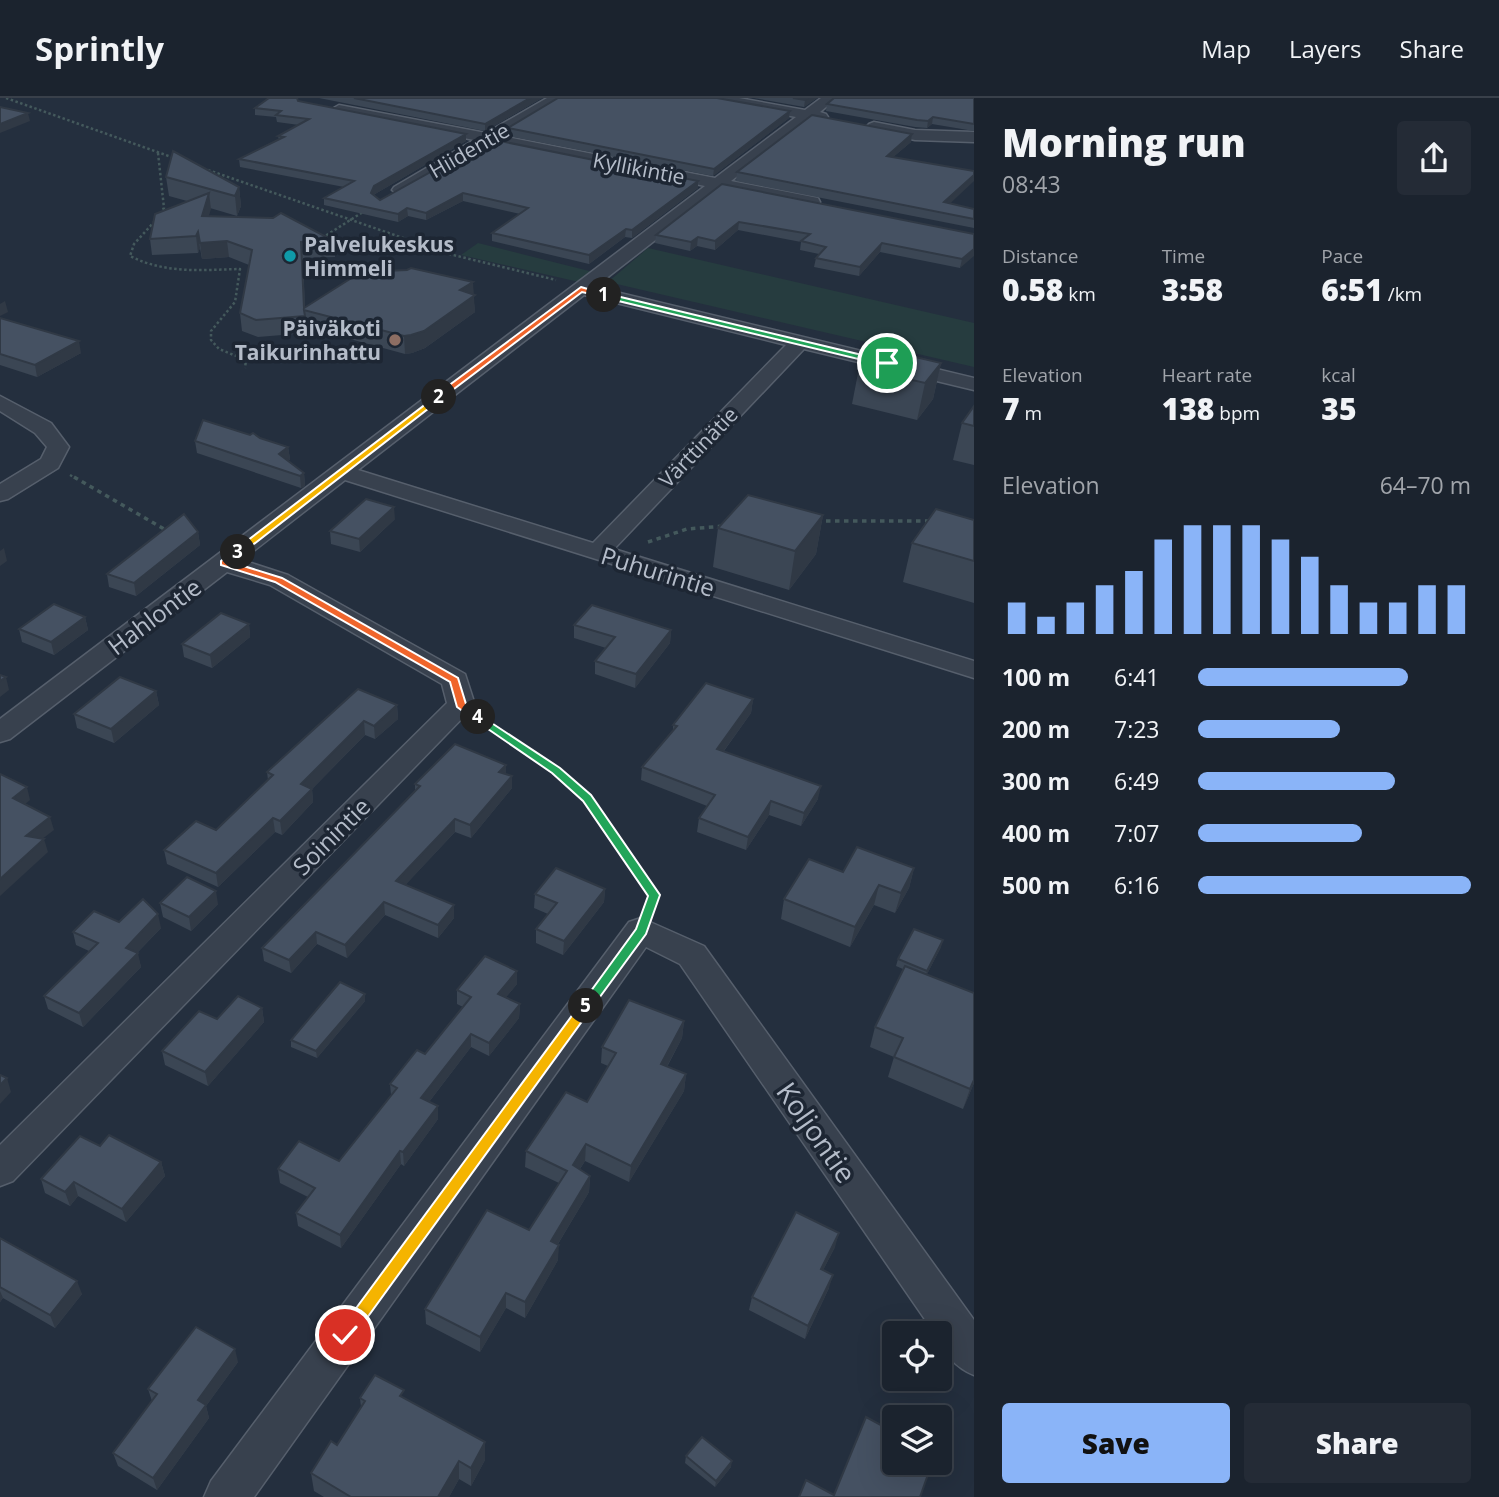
<!DOCTYPE html>
<meta charset="utf-8">
<style>
body{margin:0;font-family:"Open Sans",sans-serif;background:#242b36;color:#f1f3f6;height:100vh;display:flex;flex-direction:column;font-size:26px;white-space:nowrap}
*{box-sizing:border-box;margin:0}
p{font-size:23px;color:#a0a4aa}
.icon{flex:none;width:38px;height:38px;fill:none;stroke:currentColor;stroke-width:2;stroke-linecap:round;stroke-linejoin:round}
.map{position:relative;flex:1;overflow:hidden}
.side{display:flex;flex-direction:column;background:#1b232e;width:525px}
.side>*{flex:none}
.controls{position:absolute;left:882px;top:1223px;display:grid;gap:14px}
.controls a{display:grid;place-items:center;width:70px;height:70px;border-radius:7px;background:#1b232e;box-shadow:0 7px 28px #0002,0 0 0 2px #39404a;font-size:35px}
.pin{position:absolute;display:grid;place-items:center;width:60px;height:60px;color:#fff;margin:-30px;border:4px solid #fff;border-radius:50%;box-shadow:0 2px 7px #0007}
.km{position:absolute;width:35px;height:35px;margin:-18px;border-radius:50%;background:#222;color:#fff;font-size:19px;line-height:35px;text-align:center}
.round{display:grid;place-items:center;flex:none;width:74px;height:74px;border-radius:7px;background:#242b36}
.head{display:flex;align-items:center;justify-content:space-between;height:119px;padding:0 28px}
h1{font-size:38px;font-weight:800;line-height:52px}
.stats{display:grid;grid-template-columns:repeat(3,1fr);gap:10px;height:119px;padding:7px 28px}
.stats div{display:grid;align-content:center}
.stats b{font-size:30px;font-weight:800}
.stats small{font-size:19px;font-weight:400}
.stats p{font-size:19px}
.chart{height:196px;padding:14px 28px}
.chart p{display:flex;justify-content:space-between}
.chart svg{width:100%;height:126px;margin-top:7px;stroke:#8ab4f8;stroke-width:6}
.primary-button{display:flex;gap:14px;margin-top:auto;padding:14px 28px}
.primary-button a{flex:1;height:80px;border-radius:7px;background:#8ab4f8;color:#111;font-size:28px;font-weight:800;line-height:80px;text-align:center}
.primary-button a+a{background:#242b36;color:#f1f3f6}
ul{padding:0 28px;list-style:none;font-size:23px}
li{display:grid;grid-template-columns:112px 84px 1fr;align-items:center;height:52px}
li i{height:18px;border-radius:9px;background:#8ab4f8}
header{display:flex;align-items:center;gap:42px;box-sizing:border-box;height:98px;padding:0 35px;background:#1b232e;border-bottom:2px solid #39404a}
header strong{font-size:33px}
nav{display:flex;gap:38px;margin-inline-start:auto;font-size:24px}
main{display:flex;flex:1;min-height:0}
.map>svg:first-child{display:block}
</style>
<header>
<strong>Sprintly</strong>
<nav><a>Map</a><a>Layers</a><a>Share</a></nav>
</header>
<main>
<div class="map">
<svg width="974" height="1399" viewBox="0 0 974 1399">
<rect width="100%" height="100%" fill="#242f3e"/>
<g fill="#263c3f">
<polygon points="478,145 593,174 579,184 461,157"/>
<polygon points="648,150 974,225 974,269 608,184"/>
</g>
<g fill="none" stroke-linecap="round" stroke-linejoin="round">
<g stroke="#565f6c" stroke-width="3">
<g id="minor">
<path d="M547,0H564L502,38L715,80L796,19L715,4L708,0H739L805,12L821,0H837L820,14L826,16L828,19L826,22H811L731,83L818,100L820,104L818,108L812,109L721,91L595,189L974,280V292L804,251L614,451L974,563V580L345,382L242,462L288,477L465,576L475,607L13,1083L0,1088V1047L447,605L442,586L270,487L227,474L10,641L0,644V621L705,88L491,45L400,97L392,92L394,89L474,42L339,15L332,11L339,7L486,35ZM584,197L786,247L593,445L358,372Z"/>
<polygon points="874,24 915,32 974,34 974,44 915,42 869,32 866,29 869,26"/>
<polygon points="0,298 51,325 69,349 58,370 8,401 0,403 0,386 41,361 47,349 35,335 0,313"/>
<path d="M641,820L704,848L974,1222V1277C958,1271 940,1254 940,1236H935L680,866L646,849L254,1399H204L211,1383L629,824Z"/>
</g>
</g>
<g stroke="#44595c" stroke-width="2.5" stroke-dasharray="2.5 2.5" stroke-linecap="butt">
<polyline points="6,0 177,61"/>
<polyline points="158,55 164,110 160,116"/>
<polyline points="208,72 449,156 556,182"/>
<path d="M155,123L134,146L130,158C165,176 202,172 240,171L235,204L211,233V242L219,251L246,262L245,270"/>
<polyline points="322,140 366,112"/>
<polyline points="70,377 77,381"/>
</g>
<g stroke="#44595c" stroke-width="3.5" stroke-dasharray="4.5 4.5" stroke-linecap="butt">
<polyline points="74,379 169,434"/>
<polyline points="817,423 931,423"/>
<polyline points="648,444 687,431 725,428"/>
<polyline points="482,622 518,647"/>
</g>
<polyline stroke="#44595c" stroke-width="4.5" stroke-dasharray="5 5" stroke-linecap="butt" points="515,645 556,673 587,700 654,797 650,808"/>
<use href="#minor" fill="#38414e" fill-rule="evenodd"/>
</g>
<g fill="#3b4654">
<polygon points="319,0 542,0 485,33"/>
<polygon points="754,0 817,0 804,9"/>
<polygon points="974,0 974,33 932,26 927,30 915,29 826,13 827,6"/>
<polygon points="298,3 466,36 466,43 375,96 374,97 380,102 490,41 698,83 698,90 632,140 625,139 589,166 492,143 492,135 520,116 463,103 426,122 408,118 398,124 324,107 324,100 344,89 240,69 239,61 279,42 278,38 299,27 277,24 276,19 255,17 255,10"/>
<polygon points="790,13 789,20 713,78 508,38 508,30"/>
<polygon points="912,36 911,44 893,59 950,105 974,111 974,130 736,83 737,74"/>
<polygon points="166,79 239,89 241,108 237,118 210,110 208,119 334,143 335,159 303,160 305,210 473,196 475,214 425,250 412,255 405,256 306,229 306,235 258,239 242,233 240,215 249,167 229,159 202,161 200,150 198,155 152,157 150,141 187,103 169,98"/>
<polygon points="722,86 974,136 960,170 880,154 859,178 814,169 816,160 819,156 800,152 801,144 738,132 715,152 697,148 690,153 655,145 656,137"/>
<polygon points="0,220 81,255 37,279 0,267"/>
<polygon points="941,265 933,301 917,322 852,306 859,270"/>
<polygon points="974,308 974,367 953,362 962,325"/>
<polygon points="260,340 288,349 290,361 288,363 304,375 305,388 301,390 197,355 195,343"/>
<polygon points="823,417 816,456 789,492 713,469 718,430"/>
<polygon points="395,421 360,454 331,446 330,433"/>
<polygon points="974,422 974,505 903,484 912,445"/>
<polygon points="198,434 200,447 136,498 109,489 107,476"/>
<polygon points="85,519 88,532 54,557 22,544 19,531"/>
<polygon points="249,526 250,539 212,570 184,559 182,546"/>
<polygon points="574,527 671,532 670,545 635,590 595,576 595,563 606,550 574,540"/>
<polygon points="358,591 397,607 398,621 375,641 365,637 312,691 313,704 282,737 275,734 218,789 167,766 164,752 216,732 268,682 267,674"/>
<polygon points="156,593 159,607 114,645 77,630 74,616"/>
<polygon points="753,601 751,615 724,653 818,701 801,728 769,717 746,752 697,734 699,720 707,708 641,682 642,669 673,633 673,627"/>
<polygon points="506,676 512,678 512,690 471,740 455,734 405,787 454,820 438,840 385,817 347,860 317,846 291,875 264,863 262,850 415,693 415,686"/>
<polygon points="914,770 909,790 895,815 874,807 850,849 781,821 784,801 843,774"/>
<polygon points="605,791 604,804 563,857 536,845 536,831 548,816 534,810 535,796"/>
<polygon points="160,805 218,806 191,833 163,819"/>
<polygon points="119,824 161,830 137,855 141,869 83,929 48,911 44,898 89,853 76,847 73,834"/>
<polygon points="941,849 927,876 974,985 963,1011 888,979 894,959 870,949 875,929 903,871 896,868 898,861"/>
<polygon points="517,886 506,899 520,906 519,920 489,958 471,949 429,1004 438,1021 404,1068 401,1066 341,1150 298,1128 296,1115 308,1099 280,1085 278,1071 339,1063 391,997 390,986 425,956 463,909 457,906 457,892"/>
<polygon points="365,896 365,903 317,960 291,949 291,942"/>
<polygon points="262,910 264,924 208,988 165,967 162,953 217,921"/>
<polygon points="684,923 682,940 667,969 686,976 684,993 629,1084 585,1063 580,1071 590,1078 589,1094 558,1146 558,1162 525,1220 506,1210 480,1254 426,1226 425,1211 529,1132 559,1085 525,1069 526,1053 587,1004 608,968 601,965 602,949"/>
<polygon points="100,1048 161,1064 165,1078 126,1124 78,1098 70,1108 45,1095 41,1081"/>
<polygon points="0,1140 82,1196 55,1230 3,1200 0,1204"/>
<polygon points="835,1149 823,1172 829,1190 805,1241 749,1212 752,1199"/>
<polygon points="238,1264 206,1308 209,1320 157,1392 118,1368 113,1355 152,1303 148,1291"/>
<polygon points="360,1300 404,1301 485,1344 485,1362 471,1388 459,1381 449,1399 324,1399 314,1393 311,1375 337,1347 361,1309"/>
<polygon points="686,1358 731,1369 715,1389 685,1365"/>
</g>
<g fill="#303945">
<polygon points="530,0 542,0 485,33 485,26"/>
<polygon points="808,0 817,0 804,9 805,2"/>
<polygon points="790,13 789,20 713,78 714,71"/>
<polygon points="28,15 30,23 0,35 0,26"/>
<polygon points="933,19 932,26 927,30 928,23"/>
<polygon points="466,36 466,43 375,96 371,103 371,95 374,88"/>
<polygon points="912,36 911,44 885,66 887,58"/>
<polygon points="974,77 974,83 942,113 944,104"/>
<polygon points="698,83 698,90 632,140 632,132"/>
<polygon points="239,89 241,108 237,118 235,98"/>
<polygon points="209,95 211,111 204,134 202,118"/>
<polygon points="463,95 463,103 426,122 426,115"/>
<polygon points="407,110 408,118 398,124 398,116"/>
<polygon points="739,124 738,132 715,152 715,143"/>
<polygon points="626,131 625,139 589,166 589,157"/>
<polygon points="198,134 200,150 198,155 196,138"/>
<polygon points="698,139 697,148 690,153 691,144"/>
<polygon points="227,143 229,159 202,161 200,145"/>
<polygon points="882,145 880,154 859,178 860,169"/>
<polygon points="974,151 974,158 960,170 962,161"/>
<polygon points="473,184 475,214 425,250 412,255 405,256 404,238 460,192"/>
<polygon points="5,203 8,214 0,218 0,206"/>
<polygon points="79,243 81,255 37,279 35,267"/>
<polygon points="941,265 933,301 917,322 925,285"/>
<polygon points="288,349 290,361 281,368 279,356"/>
<polygon points="304,375 305,388 301,390 300,378"/>
<polygon points="394,409 395,421 360,454 359,441"/>
<polygon points="823,417 816,456 789,492 795,453"/>
<polygon points="198,434 200,447 136,498 134,485"/>
<polygon points="4,450 7,463 0,468 0,453"/>
<polygon points="85,519 88,532 54,557 51,544"/>
<polygon points="249,526 250,539 212,570 210,557"/>
<polygon points="671,532 670,545 635,590 636,576"/>
<polygon points="6,579 9,592 0,599 0,583"/>
<polygon points="156,593 159,607 114,645 111,631"/>
<polygon points="753,601 751,615 715,665 717,651"/>
<polygon points="397,607 398,621 375,641 374,628"/>
<polygon points="364,623 365,637 303,700 301,686"/>
<polygon points="506,667 506,679 499,674"/>
<polygon points="512,678 512,690 471,740 470,727"/>
<polygon points="821,688 818,701 801,728 804,715"/>
<polygon points="27,689 30,702 17,713 13,700"/>
<polygon points="312,691 313,704 282,737 280,723"/>
<polygon points="771,703 769,717 746,752 748,739"/>
<polygon points="50,719 54,732 29,751 26,738"/>
<polygon points="273,720 275,734 218,789 216,775"/>
<polygon points="455,721 455,734 397,796 396,783"/>
<polygon points="44,741 48,754 0,798 0,781"/>
<polygon points="914,770 909,790 895,815 901,795"/>
<polygon points="879,787 874,807 850,849 855,829"/>
<polygon points="605,791 604,804 563,857 564,843"/>
<polygon points="216,793 218,806 191,833 189,819"/>
<polygon points="384,804 385,817 347,860 345,847"/>
<polygon points="454,807 454,820 438,840 438,827"/>
<polygon points="158,816 161,830 129,863 126,850"/>
<polygon points="316,834 317,846 291,875 289,862"/>
<polygon points="943,842 941,849 925,880 927,873"/>
<polygon points="138,855 141,869 83,929 79,915"/>
<polygon points="517,873 517,886 498,909 498,896"/>
<polygon points="365,896 365,903 317,960 316,953"/>
<polygon points="520,906 519,920 489,958 489,945"/>
<polygon points="262,910 264,924 208,988 205,974"/>
<polygon points="684,923 682,940 659,983 661,966"/>
<polygon points="471,936 471,949 422,1013 421,1000"/>
<polygon points="686,976 684,993 629,1084 631,1068"/>
<polygon points="7,980 11,994 0,1006 0,987"/>
<polygon points="974,982 974,985 963,1011 970,991"/>
<polygon points="438,1008 438,1021 404,1068 403,1054"/>
<polygon points="586,1046 585,1063 572,1083 573,1067"/>
<polygon points="400,1053 401,1066 341,1150 340,1137"/>
<polygon points="161,1064 165,1078 126,1124 122,1111"/>
<polygon points="590,1078 589,1094 550,1159 551,1143"/>
<polygon points="74,1084 78,1098 70,1108 65,1094"/>
<polygon points="839,1135 835,1149 817,1184 821,1171"/>
<polygon points="559,1147 558,1162 525,1220 525,1204"/>
<polygon points="833,1177 829,1190 805,1241 808,1228"/>
<polygon points="77,1183 82,1196 55,1230 50,1217"/>
<polygon points="0,1193 3,1200 0,1204"/>
<polygon points="506,1195 506,1210 480,1254 480,1239"/>
<polygon points="235,1251 238,1264 206,1308 209,1320 157,1392 153,1380 198,1302"/>
<polygon points="485,1344 485,1362 471,1388 471,1370"/>
<polygon points="459,1363 459,1381 449,1399 438,1399"/>
<polygon points="732,1363 731,1369 715,1389 716,1383"/>
</g>
<g fill="#455162" stroke="#303945" stroke-width="2">
<polygon points="269,0 297,0 298,3 466,36 374,88 371,95 380,102 490,41 698,83 632,132 626,131 589,157 492,135 528,110 463,95 426,115 407,110 398,116 324,100 354,83 239,61 284,39 278,38 309,21 276,17 281,13 255,10"/>
<polygon points="354,0 530,0 485,26"/>
<polygon points="558,0 717,0 790,13 714,71 508,30"/>
<polygon points="793,0 808,0 805,2"/>
<polygon points="834,0 974,0 974,26 933,19 928,23 917,22 827,6"/>
<polygon points="0,9 28,15 0,26"/>
<polygon points="812,17 912,36 887,58 974,73 974,77 944,104 974,111 974,121 737,74"/>
<polygon points="173,53 239,89 235,98 166,79"/>
<polygon points="722,86 974,136 974,151 962,161 882,145 860,169 816,160 826,149 801,143 810,136 739,124 715,143 698,139 691,144 656,137"/>
<polygon points="209,95 202,118 273,120 281,115 334,143 301,144 304,210 361,174 407,172 411,170 473,184 460,192 475,197 424,233 411,237 404,238 304,212 305,218 256,222 240,215 252,152 227,143 200,145 198,134 196,138 150,141 155,116"/>
<polygon points="0,220 79,243 35,267 0,256"/>
<polygon points="877,250 941,265 925,285 859,270"/>
<polygon points="974,308 974,328 962,325"/>
<polygon points="203,322 250,337 253,335 260,340 288,349 279,356 304,375 300,378 195,343"/>
<polygon points="748,397 823,417 795,453 718,430"/>
<polygon points="366,401 394,409 359,441 330,433"/>
<polygon points="936,411 974,422 974,463 912,445"/>
<polygon points="184,416 198,434 134,485 107,476"/>
<polygon points="54,506 85,519 51,544 19,531"/>
<polygon points="592,507 671,532 636,576 595,563 615,539 574,527"/>
<polygon points="221,515 249,526 210,557 182,546"/>
<polygon points="0,577 6,579 0,583"/>
<polygon points="120,579 156,593 111,631 74,616"/>
<polygon points="706,585 753,601 717,651 821,688 804,715 771,703 748,739 699,720 715,697 642,669 677,628 673,627"/>
<polygon points="358,591 397,607 374,628 364,623 301,686 312,691 280,723 273,720 216,775 164,752 196,723 216,732 273,677 267,674"/>
<polygon points="455,646 506,667 499,674 512,678 470,727 455,721 396,783 454,807 438,827 384,804 345,847 316,834 289,862 262,850 420,688 415,686"/>
<polygon points="0,676 27,689 13,700 50,719 26,738 44,741 0,781"/>
<polygon points="857,749 914,770 901,795 879,787 855,829 784,801 809,761 843,774"/>
<polygon points="556,770 605,791 564,843 536,831 557,805 535,796"/>
<polygon points="187,779 216,793 189,819 160,805"/>
<polygon points="143,801 158,816 126,850 138,855 79,915 44,898 98,845 73,834 94,813 119,824"/>
<polygon points="914,831 943,842 927,873 898,861"/>
<polygon points="485,858 517,873 498,896 520,906 489,945 471,936 421,1000 438,1008 403,1054 400,1053 340,1137 296,1115 315,1090 278,1071 299,1043 339,1063 397,990 390,986 417,952 425,956 471,899 457,892"/>
<polygon points="905,868 974,895 974,982 970,991 894,959 903,940 875,929"/>
<polygon points="340,884 365,896 316,953 291,942"/>
<polygon points="238,898 262,910 205,974 162,953 199,913 217,921"/>
<polygon points="629,902 684,923 661,966 686,976 631,1068 586,1046 573,1067 590,1078 551,1143 559,1147 525,1204 506,1195 480,1239 425,1211 487,1112 529,1132 567,1073 526,1053 566,994 587,1004 616,955 602,949"/>
<polygon points="0,977 7,980 0,987"/>
<polygon points="109,1037 161,1064 122,1111 74,1084 65,1094 41,1081 80,1038 100,1048"/>
<polygon points="796,1114 839,1135 821,1171 833,1177 808,1228 752,1199"/>
<polygon points="0,1140 77,1183 50,1217 0,1189"/>
<polygon points="196,1229 235,1251 198,1302 206,1307 153,1380 113,1355 157,1296 148,1291"/>
<polygon points="375,1277 404,1292 400,1298 485,1344 471,1370 459,1363 438,1399 351,1399 311,1375 331,1343 337,1347 365,1303 360,1300"/>
<polygon points="866,1319 894,1334 894,1365 932,1365 920,1399 799,1399 806,1382 834,1397"/>
<polygon points="702,1339 732,1363 716,1383 686,1358"/>
</g>
<polygon fill="#22a559" stroke="#fff" stroke-width="2" points="604,195 887,263 890,265 887,268 602,199"/>
<polygon fill="#f0652b" stroke="#fff" stroke-width="2" points="581,189 608,197 604,199 582,194 442,300 436,300 436,297"/>
<polygon fill="#f5b400" stroke="#fff" stroke-width="2" points="439,296 442,300 241,456 235,456 235,452"/>
<polygon fill="#f0652b" stroke="#fff" stroke-width="2" points="235,452 243,454 231,464 282,480 458,580 466,606 482,617 482,622 475,622 457,609 450,584 275,484 221,467 221,463"/>
<polygon fill="#22a559" stroke="#fff" stroke-width="2" points="478,616 560,670 591,697 660,797 646,836 591,911 582,911 580,908 636,831 648,798 583,703 552,675 475,622 473,619"/>
<polygon fill="#f5b400" stroke="#fff" stroke-width="2" points="586,903 591,904 591,911 351,1242 345,1244 340,1242 337,1237 340,1232 582,904"/>
<circle fill="#0f9aa8" stroke="#1d2633" stroke-width="2.5" cx="290" cy="158" r="7"/>
<circle fill="#8d6e63" stroke="#1d2633" stroke-width="2.5" cx="395" cy="242" r="7"/>
<g text-anchor="middle" dominant-baseline="central" stroke-width="7" stroke-linejoin="round" paint-order="stroke">
<g font-size="21" fill="#b4bcc9" stroke="#1d2633">
<text transform="translate(469 52) rotate(-30)">Hiidentie</text>
<text transform="translate(639 70) rotate(11)">Kyllikintie</text>
<text transform="translate(698 349) rotate(-46)">Värttinätie</text>
</g>
<g font-size="21" font-weight="bold" fill="#b4bcc9" stroke="#1d2633" text-anchor="start">
<text x="304" y="146">Palvelukeskus<tspan x="304" dy="24">Himmeli</tspan></text>
<text x="381" y="230" text-anchor="end">Päiväkoti<tspan x="381" dy="24">Taikurinhattu</tspan></text>
</g>
<g font-size="24" fill="#b4bcc9" stroke="#1d2633">
<text transform="translate(658 473) rotate(17)">Puhurintie</text>
<text transform="translate(154 518) rotate(-37)">Hahlontie</text>
<text transform="translate(331 738) rotate(-45)">Soinintie</text>
</g>
<g font-size="28" fill="#b4bcc9" stroke="#1d2633">
<text transform="translate(817 1034) rotate(55)">Koljontie</text>
</g>
</g>
</svg>
<div class="controls">
<a><svg class="icon" aria-label="locate" viewBox="0 0 24 24"><circle cx="12" cy="12" r="6"/><path d="M12 2v4M12 18v4M2 12h4M18 12h4"/></svg></a>
<a><svg class="icon" aria-label="layers" viewBox="0 0 24 24"><path d="M12 4l9 5-9 5-9-5zM3 14l9 5 9-5"/></svg></a>
</div>
<div class="pin" style="left:887px;top:265px;background:#1e9e55"><svg class="icon" aria-label="arrive" viewBox="0 0 24 24"><path d="M6 21V4h12l-3 4 3 4H6"/></svg></div>
<div class="pin" style="left:345px;top:1237px;background:#d93025"><svg class="icon" aria-label="check" viewBox="0 0 24 24"><path d="M5 12l5 5 9-10"/></svg></div>
<b class="km" style="left:604px;top:197px">1</b>
<b class="km" style="left:439px;top:299px">2</b>
<b class="km" style="left:238px;top:454px">3</b>
<b class="km" style="left:478px;top:619px">4</b>
<b class="km" style="left:586px;top:908px">5</b>
</div>
<section class="side">
<div class="head"><div><h1>Morning run</h1><p>08:43</p></div><a class="round"><svg class="icon" aria-label="share" viewBox="0 0 24 24"><path d="M12 15V3M7 8l5-5 5 5M5 13v7h14v-7"/></svg></a></div>
<div class="stats">
<div><p>Distance</p><b>0.58<small> km</small></b></div>
<div><p>Time</p><b>3:58</b></div>
<div><p>Pace</p><b>6:51<small> /km</small></b></div>
</div>
<div class="stats">
<div><p>Elevation</p><b>7<small> m</small></b></div>
<div><p>Heart rate</p><b>138<small> bpm</small></b></div>
<div><p>kcal</p><b>35</b></div>
</div>
<div class="chart"><p><span>Elevation</span>64–70 m</p>
<svg viewBox="0 0 160 44" preserveAspectRatio="none"><path d="M5 44V33M15 44V38M25 44V33M35 44V27M45 44V22M55 44V11M65 44V6M75 44V6M85 44V6M95 44V11M105 44V17M115 44V27M125 44V33M135 44V33M145 44V27M155 44V27"/></svg>
</div>
<ul>
<li><b>100 m</b>6:41<i style="width:77%"></i></li>
<li><b>200 m</b>7:23<i style="width:52%"></i></li>
<li><b>300 m</b>6:49<i style="width:72%"></i></li>
<li><b>400 m</b>7:07<i style="width:60%"></i></li>
<li><b>500 m</b>6:16<i style="width:100%"></i></li>
</ul>
<div class="primary-button"><a>Save</a><a>Share</a></div>
</section>
</main>
